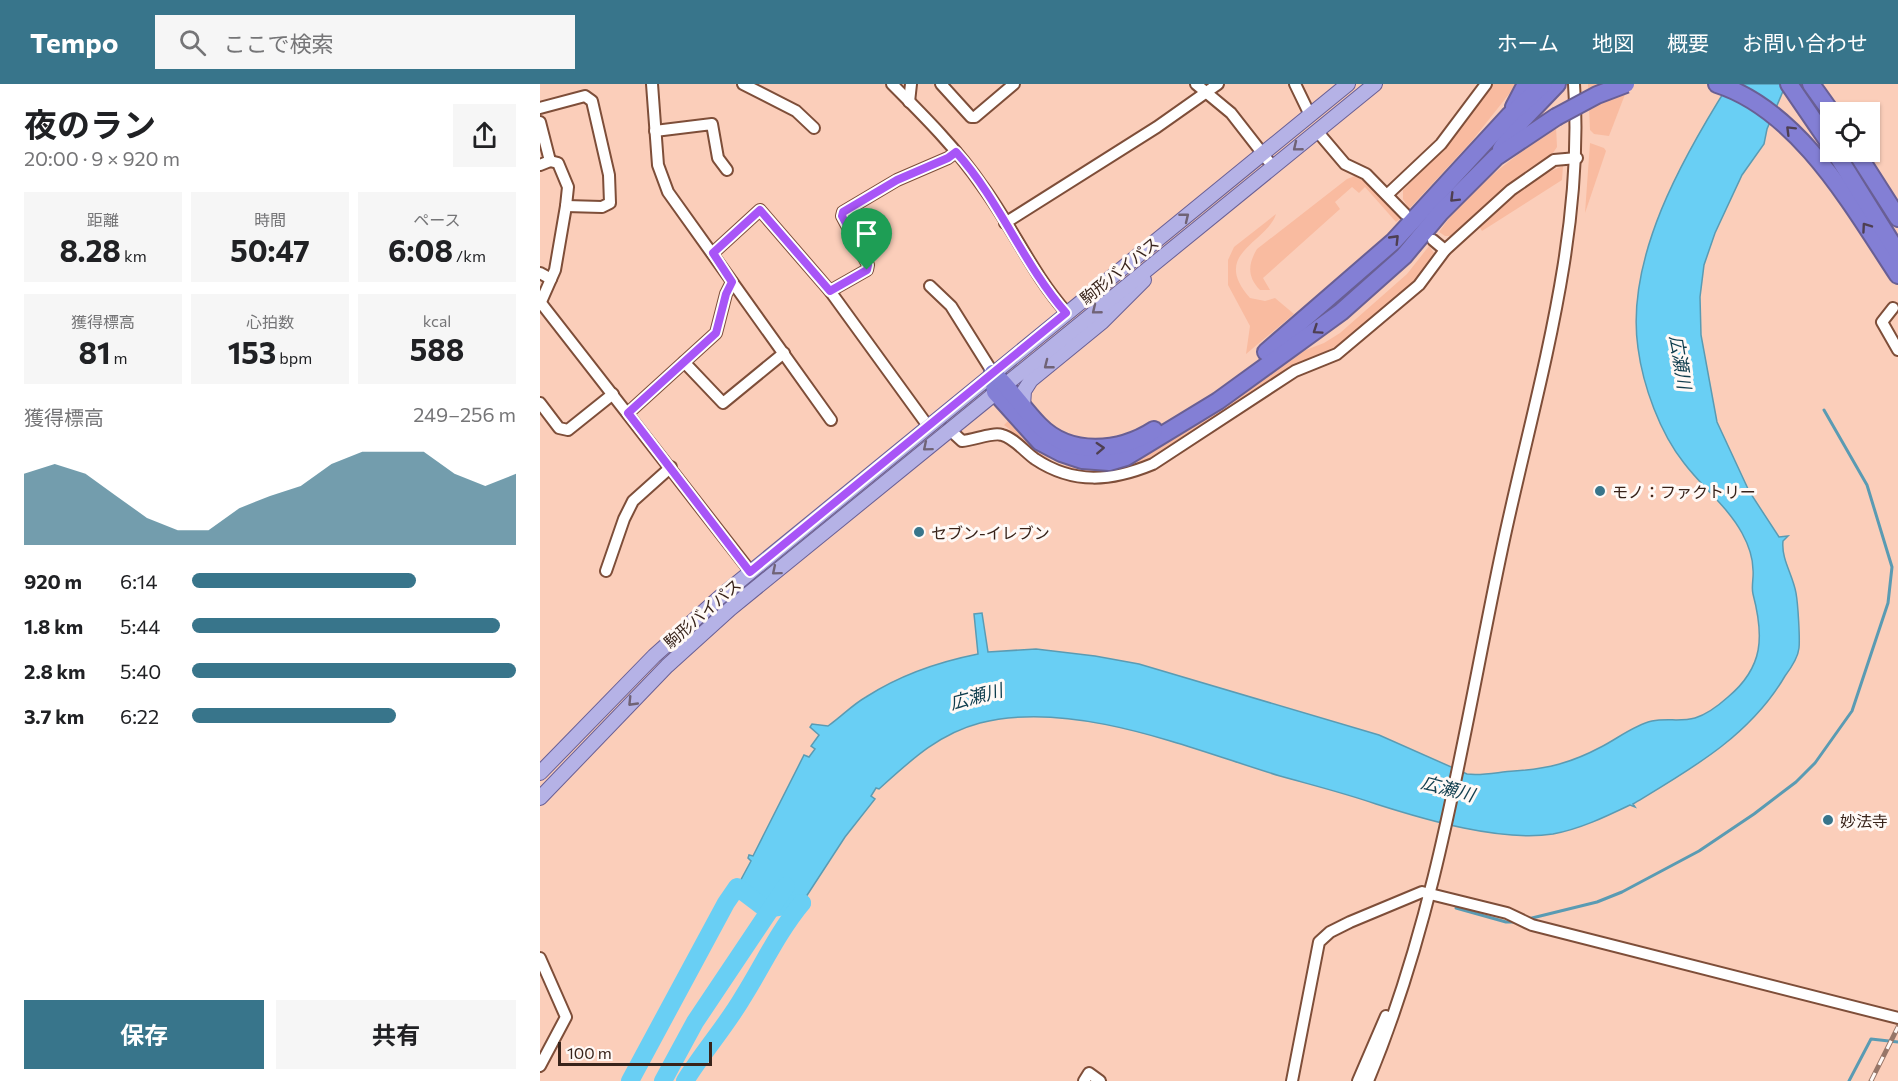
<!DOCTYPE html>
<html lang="ja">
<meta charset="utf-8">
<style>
body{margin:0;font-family:Commissioner,"Noto Sans JP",sans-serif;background:#f6f6f6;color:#202124;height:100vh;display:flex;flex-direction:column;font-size:22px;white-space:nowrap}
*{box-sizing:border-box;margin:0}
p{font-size:20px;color:#757577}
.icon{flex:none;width:33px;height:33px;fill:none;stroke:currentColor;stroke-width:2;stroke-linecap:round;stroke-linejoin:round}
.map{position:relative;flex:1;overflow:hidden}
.drawer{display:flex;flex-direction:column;background:#fff;width:540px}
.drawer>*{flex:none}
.fabs{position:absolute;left:1280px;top:18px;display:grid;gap:12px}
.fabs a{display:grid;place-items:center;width:60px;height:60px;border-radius:0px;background:#fff;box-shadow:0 2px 4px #0004;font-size:30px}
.scale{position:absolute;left:18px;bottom:15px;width:154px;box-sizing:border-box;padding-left:6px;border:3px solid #38231a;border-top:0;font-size:16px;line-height:21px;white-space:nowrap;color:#38231a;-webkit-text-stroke:4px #fff9f6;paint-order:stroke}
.pin{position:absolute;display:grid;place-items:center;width:51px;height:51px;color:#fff;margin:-62px -26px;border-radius:50% 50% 50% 0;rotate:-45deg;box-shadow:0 0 6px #0007}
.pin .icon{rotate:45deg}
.round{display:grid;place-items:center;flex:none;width:63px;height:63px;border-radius:0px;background:#f6f6f6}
.overview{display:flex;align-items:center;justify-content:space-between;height:102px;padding:0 24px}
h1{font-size:33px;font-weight:700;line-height:45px}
.stats{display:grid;grid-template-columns:repeat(3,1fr);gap:9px;height:102px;padding:6px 24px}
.stats div{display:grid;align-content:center;border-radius:0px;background:#f6f6f6;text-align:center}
.stats b{font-size:30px;font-weight:700}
.stats small{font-size:16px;font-weight:400}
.stats p{font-size:16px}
.chart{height:168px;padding:12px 24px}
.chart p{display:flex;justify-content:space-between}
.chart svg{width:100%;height:108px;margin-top:6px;fill:#38758b;opacity:.7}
.button{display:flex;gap:12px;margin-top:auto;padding:12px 24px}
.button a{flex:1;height:69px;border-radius:0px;background:#38758b;color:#fff;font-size:24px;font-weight:700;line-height:69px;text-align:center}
.button a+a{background:#f6f6f6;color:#202124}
ul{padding:0 24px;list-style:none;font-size:20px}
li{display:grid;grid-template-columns:96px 72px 1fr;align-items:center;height:45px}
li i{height:15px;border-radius:8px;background:#38758b}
header{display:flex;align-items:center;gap:36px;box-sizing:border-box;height:84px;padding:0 30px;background:#38758b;color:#fff}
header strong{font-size:28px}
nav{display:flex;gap:33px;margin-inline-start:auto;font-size:21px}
.search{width:420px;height:54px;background:#f6f6f6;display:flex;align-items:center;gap:15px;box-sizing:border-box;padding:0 21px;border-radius:0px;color:#757577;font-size:22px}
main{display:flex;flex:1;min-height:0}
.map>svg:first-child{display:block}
</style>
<header>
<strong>Tempo</strong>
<div class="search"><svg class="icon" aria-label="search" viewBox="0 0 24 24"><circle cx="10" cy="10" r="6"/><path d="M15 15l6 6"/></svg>ここで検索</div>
<nav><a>ホーム</a><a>地図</a><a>概要</a><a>お問い合わせ</a></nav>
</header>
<main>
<section class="drawer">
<div class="overview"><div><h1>夜のラン</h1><p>20:00 · 9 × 920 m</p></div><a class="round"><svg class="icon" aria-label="share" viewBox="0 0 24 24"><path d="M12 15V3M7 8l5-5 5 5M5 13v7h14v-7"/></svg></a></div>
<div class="stats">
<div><p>距離</p><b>8.28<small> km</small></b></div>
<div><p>時間</p><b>50:47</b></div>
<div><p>ペース</p><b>6:08<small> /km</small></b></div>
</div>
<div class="stats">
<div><p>獲得標高</p><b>81<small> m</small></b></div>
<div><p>心拍数</p><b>153<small> bpm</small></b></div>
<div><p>kcal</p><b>588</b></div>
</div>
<div class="chart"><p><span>獲得標高</span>249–256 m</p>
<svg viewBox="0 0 160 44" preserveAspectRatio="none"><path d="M0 44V15L10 11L20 15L30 24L40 33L50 38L60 38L70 29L80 24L90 20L100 11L110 6L120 6L130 6L140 15L150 20L160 15V44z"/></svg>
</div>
<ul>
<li><b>920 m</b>6:14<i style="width:69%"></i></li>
<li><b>1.8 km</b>5:44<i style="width:95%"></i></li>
<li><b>2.8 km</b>5:40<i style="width:100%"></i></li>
<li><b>3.7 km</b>6:22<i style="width:63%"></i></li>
</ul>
<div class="button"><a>保存</a><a>共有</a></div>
</section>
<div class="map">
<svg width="1358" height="997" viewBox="0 0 1358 997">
<rect width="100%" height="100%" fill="#fbceba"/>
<g fill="#f9bba0">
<polygon points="951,0 977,0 931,58 869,125 863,115 863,106 900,69"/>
<polygon points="1048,0 1089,0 1069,52 1054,50 1050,46"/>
<path d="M1016,42L1017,63L1013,69L913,152H905L899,148C929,104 974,74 1016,42Z"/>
<polygon points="1050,59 1064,64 1066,67 1045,129"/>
<path d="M1023,82L1022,96L942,147L939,142C963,120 992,93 1023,82Z"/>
<path d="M815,92L826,98L860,135L856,138L825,103L819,109L812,103L795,118L800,125L723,194L730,206H720C707,193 708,180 717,165L807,95Z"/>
<path d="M736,130C727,159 670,169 710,214L725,217L735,214L754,230L706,270L710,242L688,201V176L694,163Z"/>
<path d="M889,162L894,169L892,179L874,199L802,260L750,283L602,379C579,388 548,397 525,381L524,379L608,369L622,362L750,272L784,259L800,249L867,190Z"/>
<path d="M469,336L512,374C493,377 478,350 464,341Z"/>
</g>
<path fill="#69cff4" stroke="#5a9bb3" stroke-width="1.5" d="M1189,0H1246L1227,45L1224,60L1202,91L1175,149L1164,181L1160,213L1161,251L1177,338L1209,407L1239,453L1248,452L1243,457C1241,475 1253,491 1256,509C1258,520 1260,554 1259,564C1258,574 1251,584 1245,592C1210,652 1151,685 1093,720L1095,723L1090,721C1065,733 1040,745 1013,750C961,758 886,736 836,720C804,709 772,701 740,692C651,665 534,615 440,639C398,650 370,677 339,705L336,704L331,712L335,715L305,753L262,819L226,825L197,803L211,777L208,774L209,771L213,772L264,671L269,673L275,665L271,662L279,651L270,643L272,640L288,642C301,633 312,621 326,613C360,591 398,578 438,570L434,530L442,529L448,568L496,565L555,572L599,580L839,651L927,690C943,692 958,688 974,687C1007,685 1031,679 1061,663C1077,655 1094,641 1112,637C1127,634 1141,638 1155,634C1168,630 1178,622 1188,613C1224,583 1224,552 1213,510C1211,503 1214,493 1213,486C1213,473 1208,460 1202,449C1188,423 1162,403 1144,379C1120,349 1103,302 1098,264C1085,174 1143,73 1189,0Z"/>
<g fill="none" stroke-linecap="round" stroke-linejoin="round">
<g stroke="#5a9bb3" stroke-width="3">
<polyline points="916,824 966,838 979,838"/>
<polyline points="988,835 1057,818 1082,808 1159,767 1214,730 1256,698 1275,679 1312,627 1348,519 1352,483 1327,401 1284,326"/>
<polyline points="1309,997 1331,955 1358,958"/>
</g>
<g stroke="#69cff4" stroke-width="18">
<polyline points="90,997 186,819 197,803 226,825 262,819"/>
<polyline points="123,997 155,938 246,802"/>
<path d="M145,997C163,968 186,942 203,913C223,881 238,848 262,819"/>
</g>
<g stroke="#7e4e39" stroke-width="14">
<g id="minor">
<polyline points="112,0 118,81 128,108 291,336"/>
<polyline points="203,0 256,27 274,44"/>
<path d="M352,0C384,32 417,65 443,103C473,144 493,191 527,229"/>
<polyline points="401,0 431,33 435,33 474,0"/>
<polyline points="656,0 691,29 733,83"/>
<polyline points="755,0 770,31"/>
<polyline points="369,18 371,0"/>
<polyline points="0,24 45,12 52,17 69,91 70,119 62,123 26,122"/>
<polyline points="0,38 10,77 0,81"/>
<polyline points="115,47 172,40 178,74 187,86"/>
<polyline points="777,47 805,80 826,90 865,130"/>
<polyline points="848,110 901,60 946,0"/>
<polyline points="465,139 617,43 678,0"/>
<polyline points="893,156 905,166"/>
<polyline points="173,169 220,126 290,207 388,342"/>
<polyline points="0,189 11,195"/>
<polyline points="390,202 411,222 453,289"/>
<polyline points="290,207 327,186 328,181 302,132 303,128 357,96 408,74 416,68"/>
<polyline points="1,219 210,487"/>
<polyline points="0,220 15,186 26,122 28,103 18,79 10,77"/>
<polyline points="1353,224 1342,238 1358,266"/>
<polyline points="144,278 183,319 244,269"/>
<polyline points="0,319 19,344 28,346 73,310"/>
<polyline points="88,329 176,249 186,210 192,198"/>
<path d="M409,345L422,357C434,356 453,348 462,351C474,354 485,368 495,375C534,401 572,397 613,380L755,287L797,270L879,201L905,166L971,106L1014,76L1037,74"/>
<polyline points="66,487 84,435 93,417 131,383"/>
<polyline points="0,874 26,933 0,982"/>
<polyline points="544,997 549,989 560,997"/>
<polyline points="752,997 779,858 790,848 810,838 882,808 967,829 992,841 1358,934"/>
<polyline points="818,997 846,932"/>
<path d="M828,997C899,827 924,644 962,465C994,313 1045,156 1034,0"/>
</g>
</g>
<g stroke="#695f94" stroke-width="16">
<g id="major">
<polyline points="483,322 484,307 491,296 562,238 604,196"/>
<polyline points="0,689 114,572 180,513 808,0"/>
<polyline points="0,714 127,582 190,525 835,0"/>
</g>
</g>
<g stroke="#695f94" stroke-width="20">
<g id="highway">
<path d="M1177,0C1259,26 1313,123 1358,191"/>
<polyline points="1249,0 1290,60"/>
<polyline points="1271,0 1291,28"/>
<polyline points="974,23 986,0"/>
<polyline points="961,65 974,45 1017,0"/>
<polyline points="1295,68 1358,169"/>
<polyline points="1316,68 1358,134"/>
<polyline points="726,268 854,157 969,32 1004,0"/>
<polyline points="453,289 455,308 500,358 521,369 542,376 569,378 586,373 678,317 801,228 864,172 900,129 956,73 1016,33"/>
<path d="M453,289C471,305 483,325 499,341C530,373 580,368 614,346"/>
</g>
</g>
<use href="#minor" stroke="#fff" stroke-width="10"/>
<use href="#major" stroke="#b5b2e6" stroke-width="14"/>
<use href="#highway" stroke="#837fd5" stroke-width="16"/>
<g stroke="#977668" stroke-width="5">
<polyline id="rail" points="1331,997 1358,943"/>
</g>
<use href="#rail" stroke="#fff9f6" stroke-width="3" stroke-dasharray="9" stroke-linecap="butt"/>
<g stroke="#695f94" stroke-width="20" stroke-linecap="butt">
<polyline id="highway-bridge" points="1016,33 1057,11 1086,0"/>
</g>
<use href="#highway-bridge" stroke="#837fd5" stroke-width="16"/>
</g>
<defs><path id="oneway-chevron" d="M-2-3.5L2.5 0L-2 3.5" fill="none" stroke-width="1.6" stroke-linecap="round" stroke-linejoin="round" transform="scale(1.5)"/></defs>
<g stroke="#4e3f52">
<use href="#oneway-chevron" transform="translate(1250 46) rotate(-135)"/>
<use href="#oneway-chevron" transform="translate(914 114) rotate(135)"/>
<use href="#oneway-chevron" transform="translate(1326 143) rotate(-125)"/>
<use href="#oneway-chevron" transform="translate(855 155) rotate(-46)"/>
<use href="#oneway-chevron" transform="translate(777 246) rotate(146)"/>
<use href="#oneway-chevron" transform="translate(560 364) rotate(-3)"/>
</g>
<g stroke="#706376">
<use href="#oneway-chevron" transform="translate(757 63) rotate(141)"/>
<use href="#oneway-chevron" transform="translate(645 133) rotate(-39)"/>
<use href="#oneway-chevron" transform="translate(556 226) rotate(141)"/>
<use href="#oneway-chevron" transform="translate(508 281) rotate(142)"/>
<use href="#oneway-chevron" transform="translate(387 363) rotate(140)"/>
<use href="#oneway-chevron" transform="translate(236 487) rotate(140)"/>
<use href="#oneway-chevron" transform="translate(92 618) rotate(134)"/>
</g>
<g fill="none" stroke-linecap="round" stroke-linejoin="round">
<g stroke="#fff" stroke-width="12">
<path id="route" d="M416,68C460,117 483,180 526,229L210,488L88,329L176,249L186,210L192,198L173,169L220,126L290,207L327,186L328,181L302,132L303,128L357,96L408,74Z"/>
</g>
<use href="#route" stroke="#a855f7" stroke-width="8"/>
</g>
<g fill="#38758b" stroke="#fff9f6" stroke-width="2">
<circle cx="1060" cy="407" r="6"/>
<circle cx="379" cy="448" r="6"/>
<circle cx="1288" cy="736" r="6"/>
</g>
<g text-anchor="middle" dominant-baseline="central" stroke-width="6" stroke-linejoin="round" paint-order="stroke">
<g font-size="16" fill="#38231a" stroke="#fff9f6">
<text transform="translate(579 186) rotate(-39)">駒形バイパス</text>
<text transform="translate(162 529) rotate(-41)">駒形バイパス</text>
</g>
<g font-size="16" fill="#38231a" stroke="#fff9f6" text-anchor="start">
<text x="1072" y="407">モノ：ファクトリー</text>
<text x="391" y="448">セブン-イレブン</text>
<text x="1300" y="736">妙法寺</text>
</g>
<g font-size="18" font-style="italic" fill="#103e4e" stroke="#fff9f6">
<text transform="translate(1141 278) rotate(81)">広瀬川</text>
<text transform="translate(436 612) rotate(-15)">広瀬川</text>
<text transform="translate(908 704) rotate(15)">広瀬川</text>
</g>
</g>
</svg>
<div class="fabs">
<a><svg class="icon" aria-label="locate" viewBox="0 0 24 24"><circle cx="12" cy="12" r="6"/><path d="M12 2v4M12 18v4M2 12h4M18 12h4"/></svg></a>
</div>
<div class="scale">100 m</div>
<div class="pin" style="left:327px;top:186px;background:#1e9e55"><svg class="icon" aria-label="arrive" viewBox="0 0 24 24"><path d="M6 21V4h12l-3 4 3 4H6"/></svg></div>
</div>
</main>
